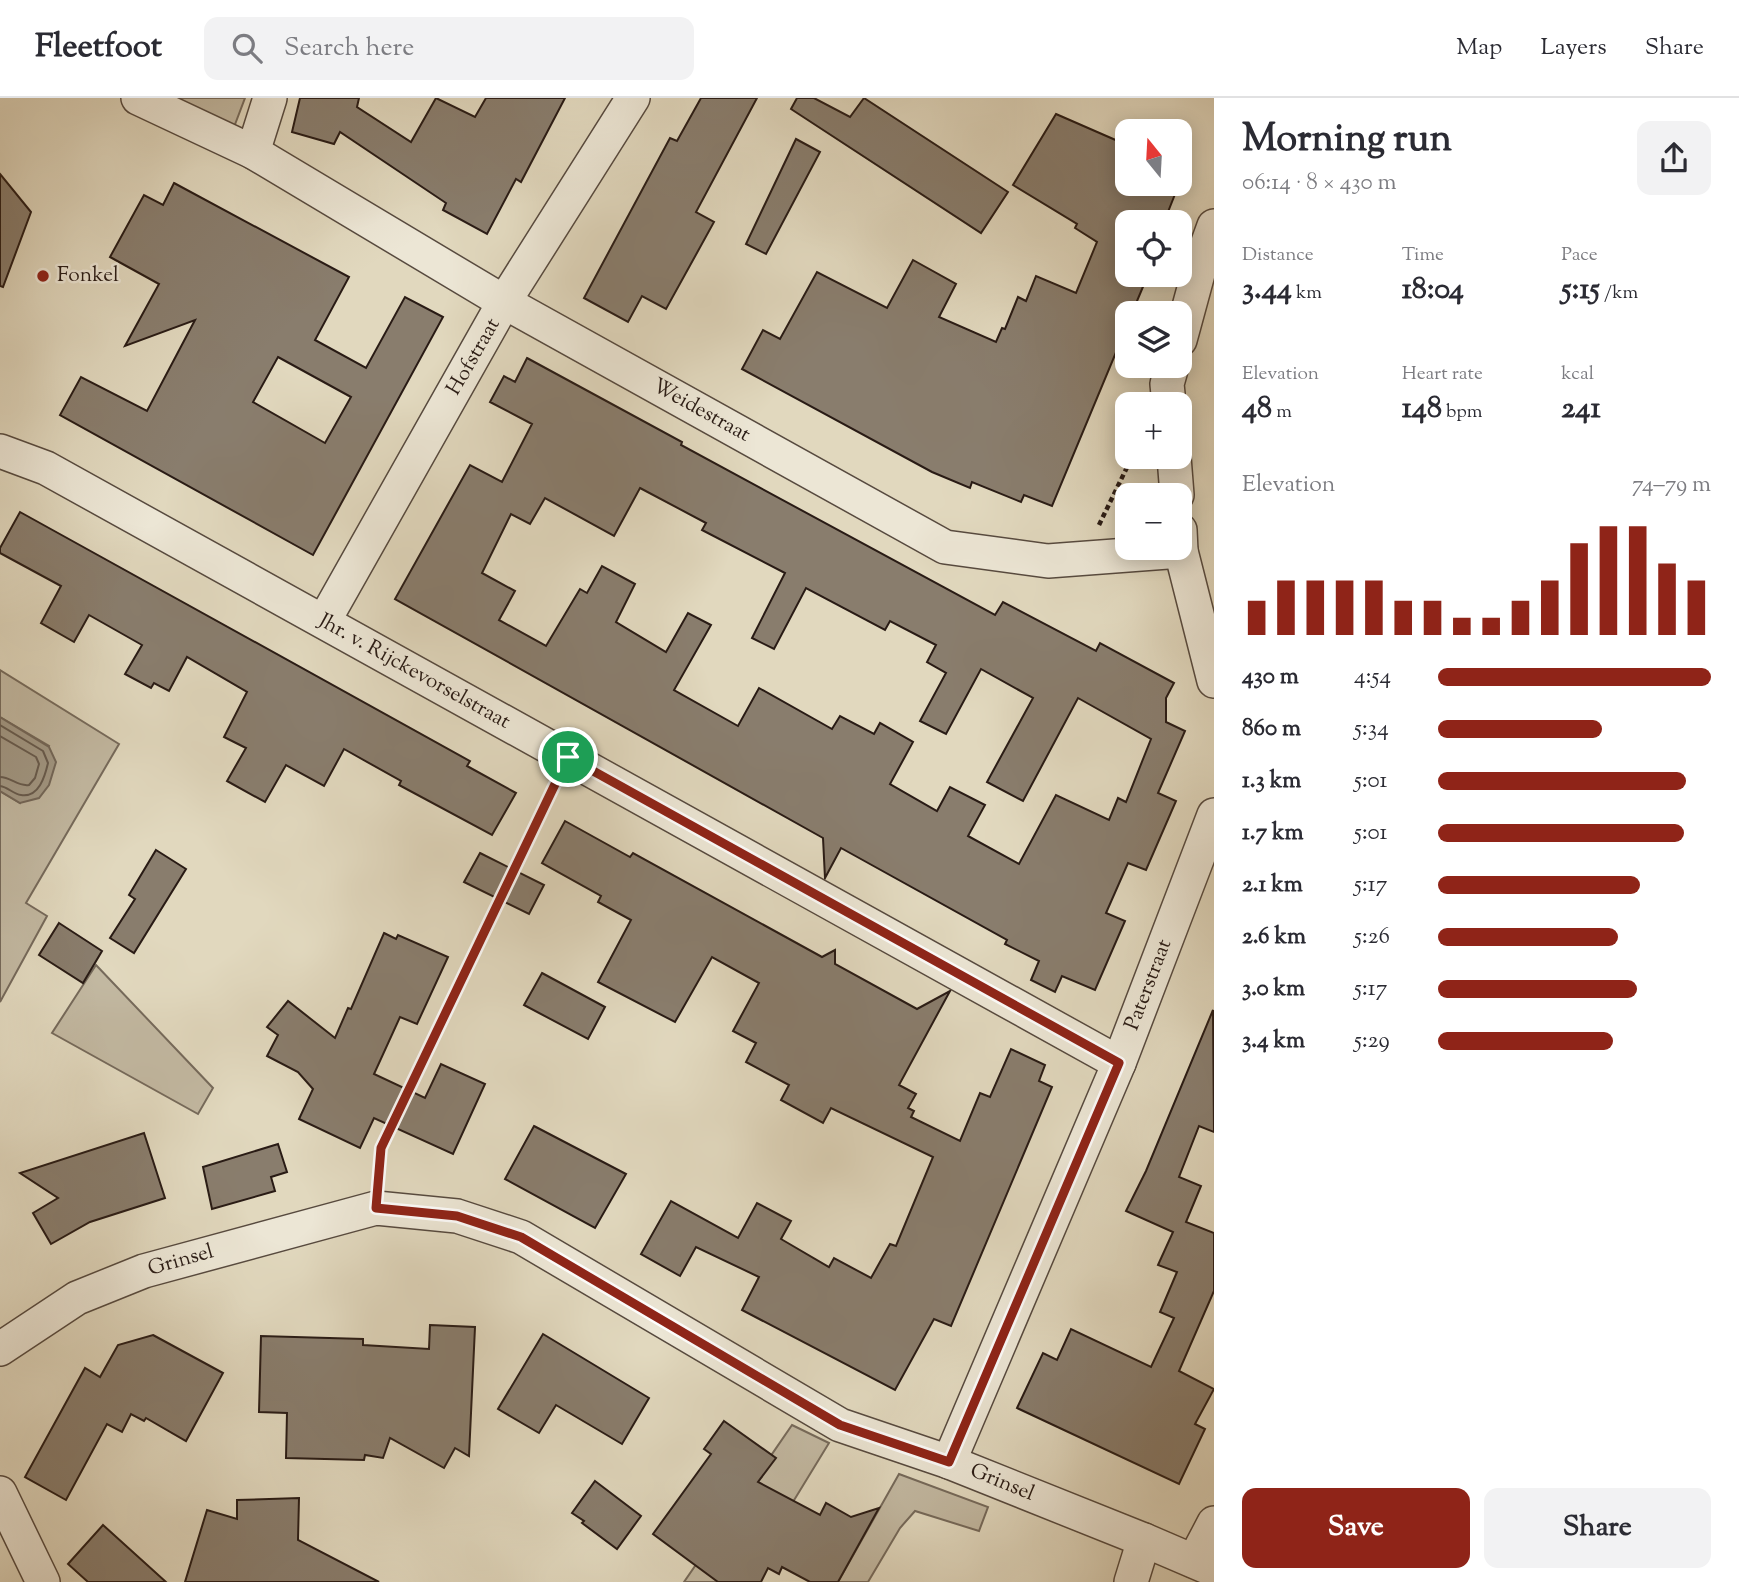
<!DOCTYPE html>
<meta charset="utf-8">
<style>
body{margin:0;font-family:"Sorts Mill Goudy",serif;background:#f2f2f3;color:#2b2b33;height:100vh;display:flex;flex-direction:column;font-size:26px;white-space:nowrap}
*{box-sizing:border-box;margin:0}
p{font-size:23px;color:#7c7c81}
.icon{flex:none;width:38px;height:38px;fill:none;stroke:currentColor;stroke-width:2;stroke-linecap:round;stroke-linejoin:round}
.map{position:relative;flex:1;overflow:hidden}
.sheet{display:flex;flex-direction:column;background:#fff;width:525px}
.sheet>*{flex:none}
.needle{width:46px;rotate:342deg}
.tools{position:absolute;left:1115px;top:21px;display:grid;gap:14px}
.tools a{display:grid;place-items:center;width:77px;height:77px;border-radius:14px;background:#fff;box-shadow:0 4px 18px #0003;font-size:35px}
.pin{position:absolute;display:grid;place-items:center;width:60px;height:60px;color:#fff;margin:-30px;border:4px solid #fff;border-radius:50%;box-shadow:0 2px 7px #0007}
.round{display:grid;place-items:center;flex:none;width:74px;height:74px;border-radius:14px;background:#f2f2f3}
.head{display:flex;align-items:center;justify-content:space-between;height:119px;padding:0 28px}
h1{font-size:38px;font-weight:700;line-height:52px}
.metrics{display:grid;grid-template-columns:repeat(3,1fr);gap:10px;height:119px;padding:7px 28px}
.metrics div{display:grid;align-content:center}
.metrics b{font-size:30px;font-weight:700}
.metrics small{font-size:19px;font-weight:400}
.metrics p{font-size:19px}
.chart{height:196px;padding:14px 28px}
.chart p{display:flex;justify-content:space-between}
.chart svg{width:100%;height:126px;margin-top:7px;stroke:#8f2418;stroke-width:6}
.cta{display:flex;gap:14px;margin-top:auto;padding:14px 28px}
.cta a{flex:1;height:80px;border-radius:14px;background:#8f2418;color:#fff;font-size:28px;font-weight:700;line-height:80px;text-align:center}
.cta a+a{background:#f2f2f3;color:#2b2b33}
ul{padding:0 28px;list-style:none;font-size:23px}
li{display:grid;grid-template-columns:112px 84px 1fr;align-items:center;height:52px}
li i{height:18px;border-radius:9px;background:#8f2418}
header{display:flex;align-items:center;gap:42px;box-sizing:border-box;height:98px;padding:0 35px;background:#fff;border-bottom:2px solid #e1e1e2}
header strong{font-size:33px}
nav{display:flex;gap:38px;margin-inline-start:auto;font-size:24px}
.search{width:490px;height:63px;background:#f2f2f3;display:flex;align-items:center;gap:18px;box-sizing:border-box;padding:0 24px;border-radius:14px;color:#7c7c81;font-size:26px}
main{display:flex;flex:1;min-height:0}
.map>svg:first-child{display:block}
</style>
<header>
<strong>Fleetfoot</strong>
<div class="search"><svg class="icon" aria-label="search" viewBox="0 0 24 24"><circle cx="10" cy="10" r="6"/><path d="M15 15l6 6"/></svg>Search here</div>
<nav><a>Map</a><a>Layers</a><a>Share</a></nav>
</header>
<main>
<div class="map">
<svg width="1214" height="1484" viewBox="0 0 1214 1484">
<rect width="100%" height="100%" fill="#e1d8be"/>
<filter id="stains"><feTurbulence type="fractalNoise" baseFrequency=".00286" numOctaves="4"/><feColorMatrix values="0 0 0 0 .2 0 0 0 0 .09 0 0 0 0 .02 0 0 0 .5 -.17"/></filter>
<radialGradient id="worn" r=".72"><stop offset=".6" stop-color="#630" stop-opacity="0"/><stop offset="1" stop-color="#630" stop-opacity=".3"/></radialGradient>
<g fill="#c2b8a1" stroke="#766a5b" stroke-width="2">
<polygon points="154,0 245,0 231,37"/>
<polygon points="0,572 119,646 26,805 47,818 0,904 0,693 20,705 49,648 0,619"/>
<polygon points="96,867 213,990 198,1016 52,935"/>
<polygon points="792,1327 829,1345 744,1484 684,1484"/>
<polygon points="899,1376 988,1409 979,1433 915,1413 900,1430 868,1484 838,1484"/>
</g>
<polygon fill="#a29885" stroke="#726658" stroke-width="2" points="0,619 49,649 56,664 49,687 39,700 20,705 0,693"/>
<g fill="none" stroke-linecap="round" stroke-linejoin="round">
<g stroke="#665a4d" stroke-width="2">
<path d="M0,627L43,653L48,665C45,678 39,700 21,697C13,696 8,689 0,688"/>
<path d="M0,638L36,659L39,666L35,680L29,687C18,689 11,679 0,679"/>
</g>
</g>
<g fill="#897d6d" stroke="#291b15" stroke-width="2" fill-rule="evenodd">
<polygon points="300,0 359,0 357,9 411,44 436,0 475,19 486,0 565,0 521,84 516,81 487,136 443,112 446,105 340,34 334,46 292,34"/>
<polygon points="701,0 757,0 696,114 714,124 666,211 642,198 628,224 584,200 670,40 677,43"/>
<polygon points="797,0 814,0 850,19 864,0 1008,94 981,135 791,11"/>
<polygon points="1056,16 1127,47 1127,86 1179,86 1164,124 1127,124 1127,177 1145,184 1132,215 1127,215 1127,228 1052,408 1024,397 1021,404 972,384 970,390 932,374 742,271 763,232 780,241 817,174 887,210 913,162 956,186 939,219 996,244 1002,230 1005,231 1018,199 1026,203 1036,178 1076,195 1097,144 1075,130 1077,126 1013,87"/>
<polygon points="796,41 820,54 766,156 746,146"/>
<polygon points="0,76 31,114 3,189 0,188"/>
<path d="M174,85L349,179L315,242L366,270L405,199L443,219L313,457L60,317L81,279L147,313L195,222L125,248L159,186L110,159L144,97L163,107ZM278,259L351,299L325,345L253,304Z"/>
<path d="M527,260L682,344L681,347L995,517L1003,504L1096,553L1100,545L1174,585L1166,600V624L1185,633L1158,695L1176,703L1146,772L1128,765L1106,815L1125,823L1095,892L1062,878L1055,894L1031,882L1039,863L1005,846L1007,842L841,750L825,780L823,740L395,501L470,367L502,384L532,326L490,304L504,278L515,284ZM640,390L706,425L702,432L785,475L752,540L774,551L806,490L885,532L890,523L936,547L927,564L946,575L920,623L946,636L981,571L1033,600L987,684L1023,703L1078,600L1151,641L1126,704L1118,700L1109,722L1056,697L1019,766L968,738L985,707L950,689L937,713L890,686L913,644L880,625L874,636L840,618L832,631L759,590L738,628L674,592L711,527L688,515L666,554L616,524L635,486L602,468L587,495L580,491L546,548L499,522L515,493L482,475L511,416L530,426L545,400L614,438Z"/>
<polygon points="20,414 470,663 467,668 516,695 492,737 399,687 401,683 344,651 324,688 286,667 265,704 227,683 246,650 224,639 247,594 187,559 169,593 154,585 151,590 125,576 142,547 89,517 74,544 41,525 61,488 0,455 0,450"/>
<polygon points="565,723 630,759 633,755 822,859 835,852 835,866 917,911 950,893 899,987 916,996 908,1010 914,1013 911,1019 960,1043 980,995 990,999 1011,951 1045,967 1039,983 1052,989 951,1228 934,1221 895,1292 742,1212 759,1179 696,1149 680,1178 641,1156 671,1103 738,1140 757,1105 791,1123 781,1141 829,1169 834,1160 871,1180 890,1146 896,1148 933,1059 831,1010 823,1025 781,1002 789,987 746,964 756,945 733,933 759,885 712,859 675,924 598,884 631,822 598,804 601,798 542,765"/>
<polygon points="156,752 186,771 134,855 110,840 135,801 129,797"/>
<polygon points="480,755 544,787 529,816 464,784"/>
<polygon points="59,825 102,853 83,885 39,857"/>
<polygon points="384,835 396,841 398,837 448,859 417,926 400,919 374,976 425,1000 441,966 485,986 453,1056 374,1020 360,1050 299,1021 313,991 298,974 267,958 278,937 267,929 288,903 335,940 348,910 351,911"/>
<polygon points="542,875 605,909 588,941 524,907"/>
<polygon points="1213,912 1214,1034 1199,1028 1179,1079 1201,1088 1186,1124 1214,1135 1214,1193 1179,1273 1214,1291 1195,1326 1205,1331 1179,1386 1017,1310 1043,1255 1057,1262 1071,1231 1151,1269 1174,1220 1160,1214 1177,1174 1158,1167 1173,1134 1126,1113 1146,1073"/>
<polygon points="534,1028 626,1076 595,1130 505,1081"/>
<polygon points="144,1035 165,1100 90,1124 51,1146 33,1115 58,1100 20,1075"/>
<polygon points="278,1046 287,1074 271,1079 275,1093 212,1111 203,1069"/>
<polygon points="430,1227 475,1229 469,1358 455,1350 444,1370 390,1340 383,1360 365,1357 364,1362 286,1360 287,1315 259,1314 261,1238 363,1241 363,1247 429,1251"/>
<polygon points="543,1236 649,1300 622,1346 556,1307 539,1335 498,1311"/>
<polygon points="153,1237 223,1275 186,1343 146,1320 144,1323 131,1316 122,1334 107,1326 66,1402 25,1379 85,1270 100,1279 118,1247"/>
<polygon points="724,1323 776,1360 758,1384 820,1417 826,1405 851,1419 879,1410 838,1484 810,1484 782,1469 779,1476 768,1470 761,1484 718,1484 653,1436 711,1356 704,1351"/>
<polygon points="595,1383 641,1418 617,1451 582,1425 584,1423 572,1415"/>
<polygon points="299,1400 298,1442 379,1484 185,1484 207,1412 237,1421 237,1402"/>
<polygon points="103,1427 166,1484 88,1484 68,1466"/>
</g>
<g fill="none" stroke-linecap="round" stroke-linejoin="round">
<g stroke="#574a3f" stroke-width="36">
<g id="minor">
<polyline points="138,0 253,54 504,204 945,449 1048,463 1181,453"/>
<polyline points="253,54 270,0"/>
<polyline points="1180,242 1202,161 1214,128"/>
<polyline points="1169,306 1167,286 1172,268"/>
<polyline points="0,353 46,370 1119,965"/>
<polyline points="1174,359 1177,397"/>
<polyline points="1180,432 1181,453 1214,583"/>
<polyline points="324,523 504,204 633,0"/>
<polyline points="0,1251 77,1200 144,1173 376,1110 457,1118 521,1139 840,1327 949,1364 1144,1442 1214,1472"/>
<polyline points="949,1364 1119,965 1214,717"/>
<polyline points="0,1395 43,1484"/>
<polyline points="1194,1463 1214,1425"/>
<polyline points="1131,1484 1144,1442"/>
</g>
</g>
<g stroke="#291b15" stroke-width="4.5" stroke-dasharray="5 3.5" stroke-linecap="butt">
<polyline points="1099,427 1132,359"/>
<polyline points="378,1077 381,1050 554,688"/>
</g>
<use href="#minor" stroke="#ece6d5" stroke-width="33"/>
</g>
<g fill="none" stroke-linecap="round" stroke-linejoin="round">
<g stroke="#fff" stroke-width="14">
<polygon id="route" points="568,659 1119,965 949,1364 840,1327 521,1139 457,1118 376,1110 381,1050"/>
</g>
<use href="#route" stroke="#8f2418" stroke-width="9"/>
</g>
<circle fill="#8f2418" stroke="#ece6d5" stroke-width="2.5" cx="43" cy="178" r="7"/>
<g text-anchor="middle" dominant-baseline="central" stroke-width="5" stroke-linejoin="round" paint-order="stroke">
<g font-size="21" fill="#291b15" stroke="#ece6d5" text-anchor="start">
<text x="57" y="178">Fonkel</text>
</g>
<g font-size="21" fill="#291b15" stroke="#ece6d5">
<text transform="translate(474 259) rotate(-60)">Hofstraat</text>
<text transform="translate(701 313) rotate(29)">Weidestraat</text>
<text transform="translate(414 574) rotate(29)">Jhr. v. Rijckevorselstraat</text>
<text transform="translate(1149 887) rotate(-69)">Paterstraat</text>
<text transform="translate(181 1163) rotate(-16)">Grinsel</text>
<text transform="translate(1002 1385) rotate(22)">Grinsel</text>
</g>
</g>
<rect width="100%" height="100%" filter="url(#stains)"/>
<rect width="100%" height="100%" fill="url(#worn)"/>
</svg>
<div class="tools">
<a><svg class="needle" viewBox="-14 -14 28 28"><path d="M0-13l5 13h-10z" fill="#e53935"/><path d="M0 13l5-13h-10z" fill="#7c7c81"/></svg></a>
<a><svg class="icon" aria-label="locate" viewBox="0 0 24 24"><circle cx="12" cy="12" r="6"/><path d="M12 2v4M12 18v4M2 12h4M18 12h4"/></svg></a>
<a><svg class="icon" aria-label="layers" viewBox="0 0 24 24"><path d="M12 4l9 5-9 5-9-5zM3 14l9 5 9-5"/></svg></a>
<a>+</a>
<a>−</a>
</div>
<div class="pin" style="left:568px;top:659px;background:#1e9e55"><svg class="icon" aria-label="arrive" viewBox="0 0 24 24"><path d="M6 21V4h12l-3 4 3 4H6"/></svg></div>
</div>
<section class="sheet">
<div class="head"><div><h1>Morning run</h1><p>06:14 · 8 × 430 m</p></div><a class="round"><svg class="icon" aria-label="share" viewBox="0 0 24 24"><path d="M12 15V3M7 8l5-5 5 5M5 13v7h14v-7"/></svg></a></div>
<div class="metrics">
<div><p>Distance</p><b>3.44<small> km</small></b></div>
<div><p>Time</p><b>18:04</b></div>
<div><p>Pace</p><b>5:15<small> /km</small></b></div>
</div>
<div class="metrics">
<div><p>Elevation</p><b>48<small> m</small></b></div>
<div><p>Heart rate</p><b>148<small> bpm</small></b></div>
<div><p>kcal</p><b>241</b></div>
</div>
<div class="chart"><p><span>Elevation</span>74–79 m</p>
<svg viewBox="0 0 160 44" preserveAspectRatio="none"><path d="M5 44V32M15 44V25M25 44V25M35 44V25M45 44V25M55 44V32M65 44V32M75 44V38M85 44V38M95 44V32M105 44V25M115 44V12M125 44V6M135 44V6M145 44V19M155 44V25"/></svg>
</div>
<ul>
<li><b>430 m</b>4:54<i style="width:100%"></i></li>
<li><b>860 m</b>5:34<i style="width:60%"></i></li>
<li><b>1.3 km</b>5:01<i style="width:91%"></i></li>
<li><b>1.7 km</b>5:01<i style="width:90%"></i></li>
<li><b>2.1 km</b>5:17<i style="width:74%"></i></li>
<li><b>2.6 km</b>5:26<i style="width:66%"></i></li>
<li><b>3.0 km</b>5:17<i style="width:73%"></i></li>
<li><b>3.4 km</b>5:29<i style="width:64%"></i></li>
</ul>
<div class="cta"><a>Save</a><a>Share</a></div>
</section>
</main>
